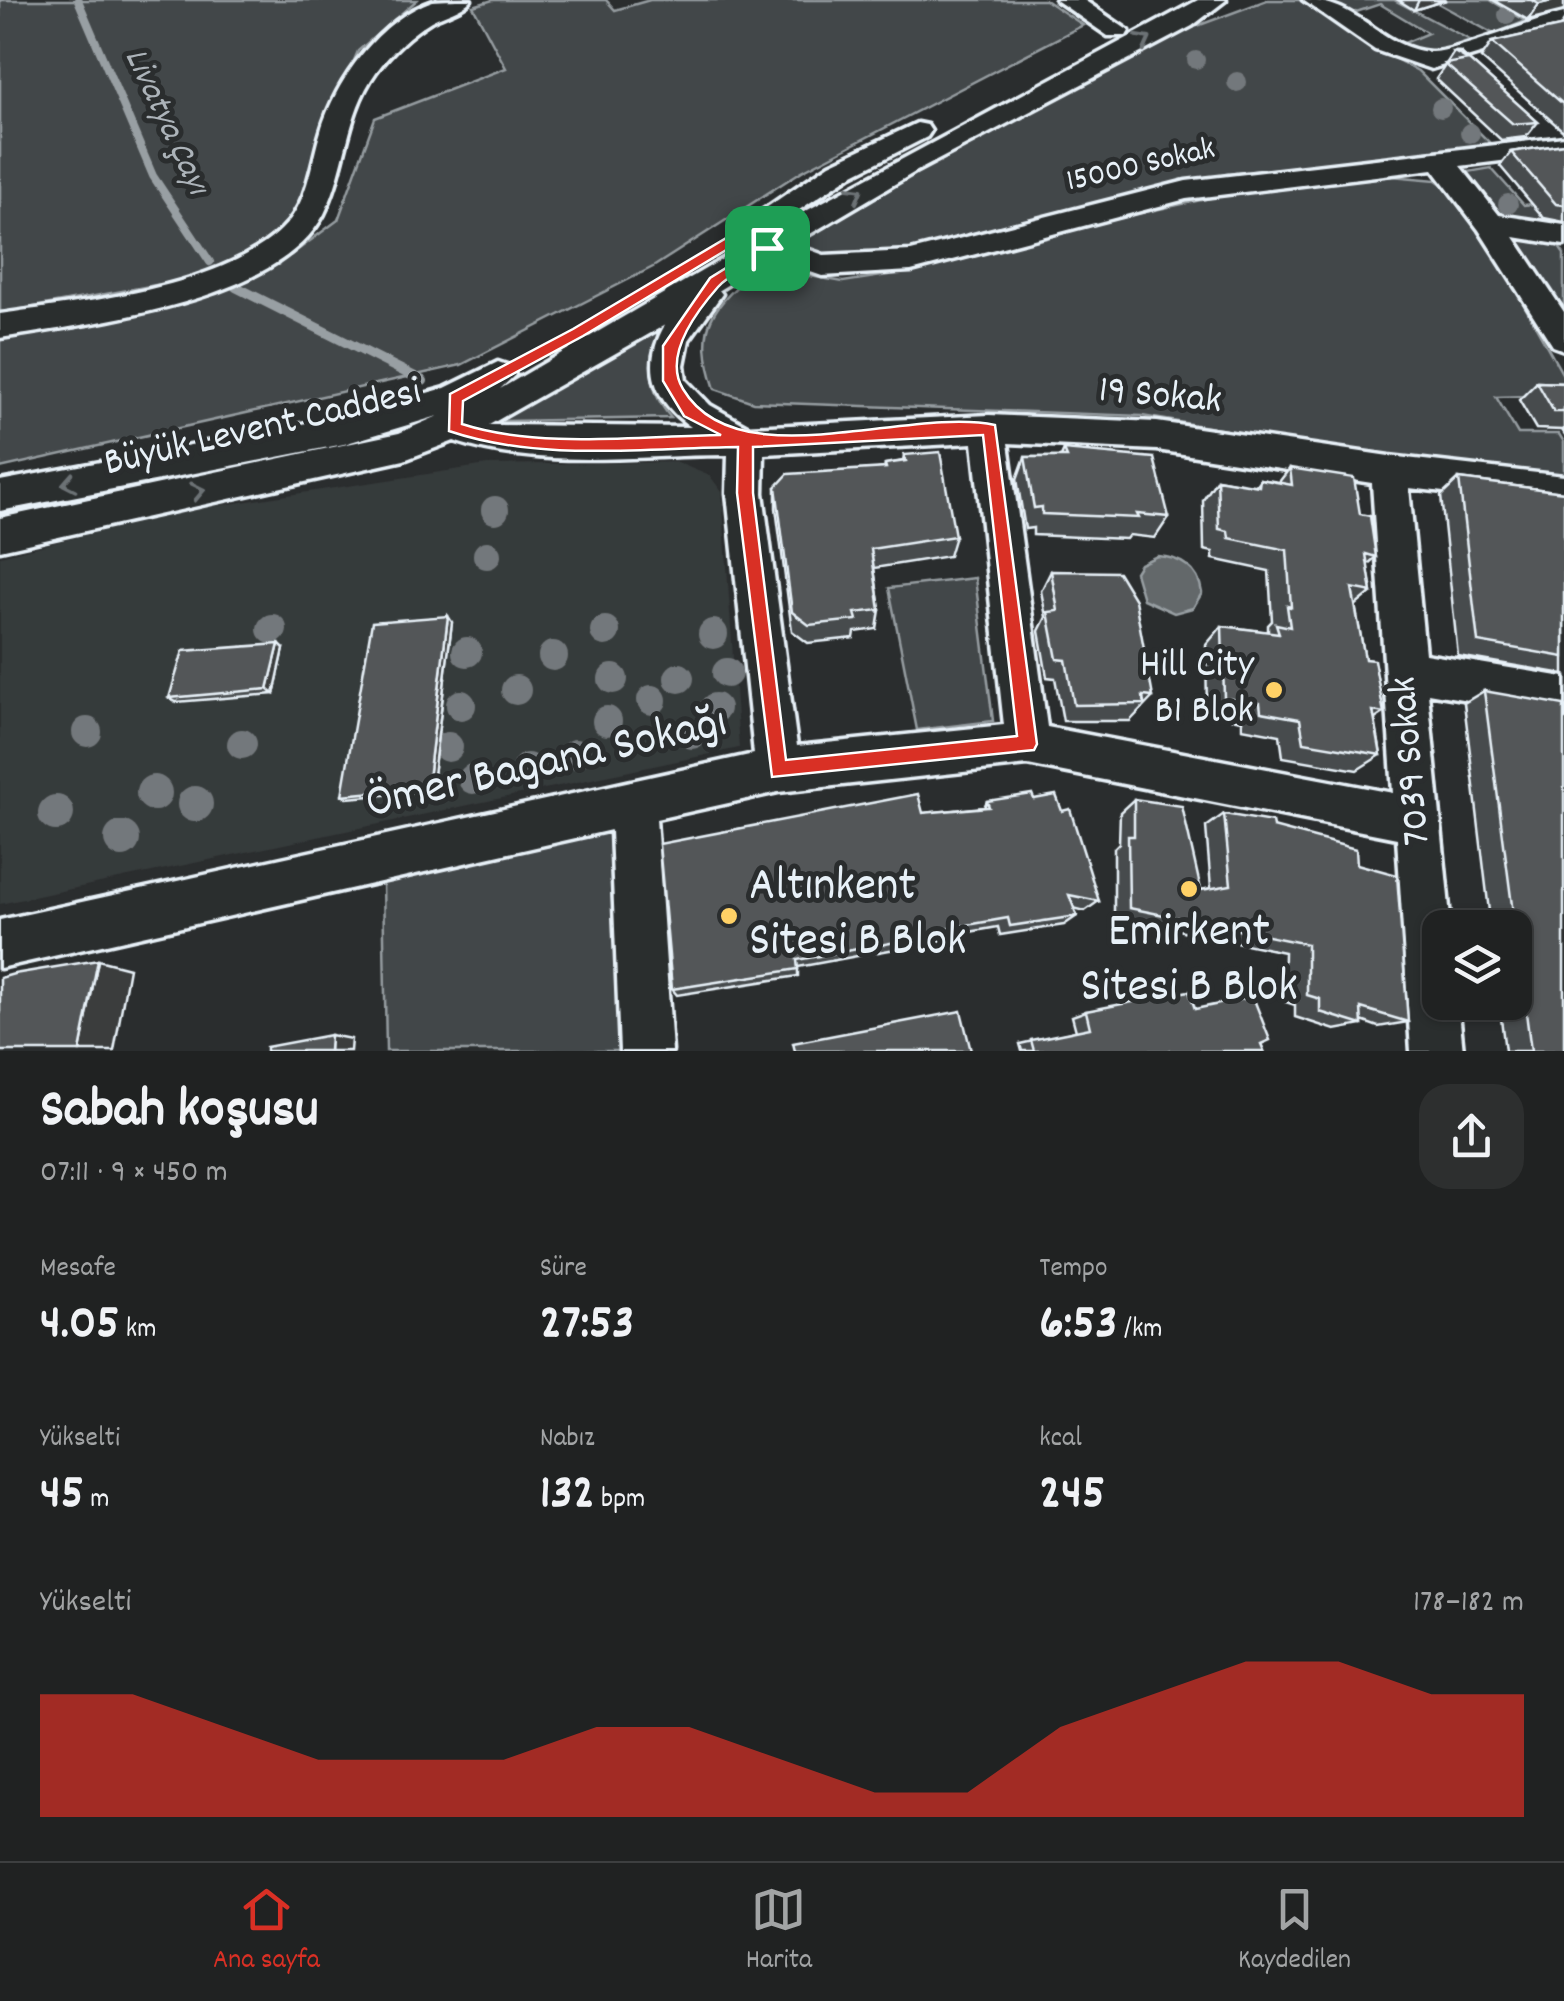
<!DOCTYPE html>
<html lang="tr">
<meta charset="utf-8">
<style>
body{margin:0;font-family:Dekko,sans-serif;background:#2d2f2f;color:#f1f3f6;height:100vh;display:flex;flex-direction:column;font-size:38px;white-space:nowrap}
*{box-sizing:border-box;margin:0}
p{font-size:32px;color:#a2a4a5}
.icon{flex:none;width:55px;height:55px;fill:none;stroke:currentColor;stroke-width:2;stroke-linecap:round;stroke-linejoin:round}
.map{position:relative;height:1051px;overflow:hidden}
.details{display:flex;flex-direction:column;background:#202222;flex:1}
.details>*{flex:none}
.buttons{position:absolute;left:1422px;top:910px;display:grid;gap:20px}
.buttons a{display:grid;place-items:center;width:110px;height:110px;border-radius:20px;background:#202222;box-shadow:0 2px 8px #0004,0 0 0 2px #3d3f40;font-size:50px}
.pin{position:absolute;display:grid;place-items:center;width:85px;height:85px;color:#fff;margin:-42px;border-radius:20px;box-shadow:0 5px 15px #0006}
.round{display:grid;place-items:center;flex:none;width:105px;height:105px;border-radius:30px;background:#2d2f2f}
.summary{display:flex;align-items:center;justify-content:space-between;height:170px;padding:0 40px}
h1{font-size:55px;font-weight:700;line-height:75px}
.metrics{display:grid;grid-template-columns:repeat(3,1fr);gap:15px;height:170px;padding:10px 40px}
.metrics div{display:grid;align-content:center}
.metrics b{font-size:50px;font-weight:700}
.metrics small{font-size:28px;font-weight:400}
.metrics p{font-size:28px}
.chart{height:280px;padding:20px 40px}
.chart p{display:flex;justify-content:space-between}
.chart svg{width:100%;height:180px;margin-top:10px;fill:#d93025;opacity:.7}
.tabs{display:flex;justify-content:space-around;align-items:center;height:140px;border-top:2px solid #3d3f40;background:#202222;font-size:28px;color:#a2a4a5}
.tabs a{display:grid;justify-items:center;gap:5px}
.tabs .on{color:#d93025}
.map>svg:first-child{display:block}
</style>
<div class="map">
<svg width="1564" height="1051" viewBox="0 0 1564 1051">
<rect width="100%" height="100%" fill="#2a2d2e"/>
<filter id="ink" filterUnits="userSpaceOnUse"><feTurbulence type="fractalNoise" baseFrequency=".01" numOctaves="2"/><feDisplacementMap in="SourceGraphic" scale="20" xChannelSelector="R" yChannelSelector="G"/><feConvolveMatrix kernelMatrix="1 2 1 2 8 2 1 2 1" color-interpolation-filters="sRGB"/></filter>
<g filter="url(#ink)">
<polygon fill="#363a3b" points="676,462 710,476 722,492 739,748 0,904 0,556 182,511 487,465"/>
<g fill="#424648" stroke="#959ca0" stroke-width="2.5">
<polygon points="0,0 417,0 358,51 332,113 301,216 273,242 200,277 0,313"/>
<polygon points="493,0 606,0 615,10 650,0 1045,0 1083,25 802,171 653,267 461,365 0,468 0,332 146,307 279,264 338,220 375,118 506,68 473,6"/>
<polygon points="1267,0 1306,0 1373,47 1418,71 1493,146 1226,174 925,248 857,259 816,258 791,246 813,226 1181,32"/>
<polygon points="1325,0 1394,0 1470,40 1430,56 1397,46 1428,33 1380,4 1347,15"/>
<polygon points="1432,0 1490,0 1526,21 1494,34"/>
<polygon points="1491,168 1524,205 1562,201 1564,177 1564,229 1501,214 1468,172"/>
<path d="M1391,176L1436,180L1466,201L1564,377V395L1496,397L1518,434H1559L1564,442V481L1518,479L1142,416L753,402L715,389C694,326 711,307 760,267L843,282L914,271L1085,225L1252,189Z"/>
<polygon points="1515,236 1556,243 1564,254 1564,323 1509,242"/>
<path d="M659,328C650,365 645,387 671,418L503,421L499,411Z"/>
<polygon points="975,578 993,721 917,730 889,588"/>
<polygon points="609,831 619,1051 386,1051 383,881"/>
</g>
<path fill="#63686b" stroke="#989fa3" stroke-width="2.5" d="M1157,556C1179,557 1199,568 1202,593L1193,608L1174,613L1143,599L1135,572L1140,564Z"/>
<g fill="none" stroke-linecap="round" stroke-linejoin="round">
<polyline stroke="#989fa3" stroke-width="8" points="78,0 153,176 210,262"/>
<polyline stroke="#989fa3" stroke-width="10" points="236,287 423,381"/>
<g stroke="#e8f1f8" stroke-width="7">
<g id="minor">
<path d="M471,0C462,10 444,14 431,21C410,34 391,52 376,72C345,115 347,168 324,214C277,303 91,323 0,338V314C82,302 220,289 282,229C308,204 311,163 321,131C336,80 380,19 433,1C444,0 459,0 471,0Z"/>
<polygon points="1056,0 1084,0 1129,31 1126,36 1108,36"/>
<path d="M1198,0H1226L1192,26L915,172L793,244L824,255L911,251L1186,181L1564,137V153L1460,166L1499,215L1564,225V245L1514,237L1564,312V350L1553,346L1479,230L1433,169L1186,199L911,271L822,276L770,258L719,290L722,294L689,340L684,365L686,380L710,405L749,427L989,415L1157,422L1389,456L1564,476V506L1409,488L1425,654L1564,677V717L1428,693L1451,928H1440V1002H1458L1463,1051H1411L1397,838L1028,765L778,792L656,819L672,1051H620L611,830L0,968V920L754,754L727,493L728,455C639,455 538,470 454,441L404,460L0,550V518L399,433L438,416L344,444L0,511V481L344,416L445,388L498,362L510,366L515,375L500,389L743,247L739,240L743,233H765ZM665,325C642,365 653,401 691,427L489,425ZM973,443L1004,725L797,746L763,493L764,454ZM1008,443L1157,450L1372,483L1393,793L1047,727Z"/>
<path d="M1303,0C1359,0 1380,48 1430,52C1450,54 1537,19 1564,13V28L1431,69L1375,50Z"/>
<polygon points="917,123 927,125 931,131 927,137 850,176 775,226 765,229 750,219 830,164"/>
</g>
</g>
<use href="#minor" fill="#2a2d2e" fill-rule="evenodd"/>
</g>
<g fill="#73787b">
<circle cx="1507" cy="15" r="9"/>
<circle cx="1196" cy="60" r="9"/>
<circle cx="1237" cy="82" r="10"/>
<circle cx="1441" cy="108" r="10"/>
<circle cx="1470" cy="133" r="10"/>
<circle cx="1508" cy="204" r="10"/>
<circle cx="495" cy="510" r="14"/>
<circle cx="487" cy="555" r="14"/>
<circle cx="272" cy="629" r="15"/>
<circle cx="605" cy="631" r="15"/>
<circle cx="713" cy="634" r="15"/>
<circle cx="467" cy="652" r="15"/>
<circle cx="553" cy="656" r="15"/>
<circle cx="727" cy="673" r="15"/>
<circle cx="679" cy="678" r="15"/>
<circle cx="613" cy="679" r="15"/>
<circle cx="516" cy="690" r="15"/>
<circle cx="652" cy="700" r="15"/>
<circle cx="461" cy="705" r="15"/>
<circle cx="715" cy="708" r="15"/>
<circle cx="607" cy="721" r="15"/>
<circle cx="87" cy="732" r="15"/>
<circle cx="692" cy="734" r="15"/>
<circle cx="242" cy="744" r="15"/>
<circle cx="448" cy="747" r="15"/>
<circle cx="575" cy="754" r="15"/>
<circle cx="527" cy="768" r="15"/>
<circle cx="473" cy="779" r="15"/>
<circle cx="154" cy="793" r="18"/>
<circle cx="195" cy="804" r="18"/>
<circle cx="56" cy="813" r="18"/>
<circle cx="122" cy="839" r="18"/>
</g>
<g fill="#474b4d" stroke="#e8f1f8" stroke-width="2.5">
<polygon points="1398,0 1446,0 1414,10"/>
<polygon points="1493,0 1564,0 1528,20"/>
<polygon points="1564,21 1564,130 1563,131 1481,58 1492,42 1560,27"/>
<polygon points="1454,52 1460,52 1538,122 1526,137 1501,140 1436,79"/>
<polygon points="1564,144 1564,222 1544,218 1500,166 1511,152"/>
<polygon points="1537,382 1564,383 1564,433 1562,430 1536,429 1519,400"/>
<polygon points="1064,450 1169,517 1155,538 1129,535 1126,539 1033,535 1033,528 1025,529 1017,479 1025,457 1061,457"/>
<polygon points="904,455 955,536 949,556 874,568 880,610 877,629 855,632 854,638 808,643 792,631 776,508 776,487 884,468 885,464 903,461"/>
<polygon points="1290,468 1360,514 1376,557 1367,565 1372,592 1355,606 1365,659 1384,713 1375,719 1381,755 1357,770 1283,757 1280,735 1242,728 1242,720 1207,714 1206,645 1222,626 1268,632 1268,625 1272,621 1269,571 1213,559 1213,552 1204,550 1203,500 1217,479 1255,486 1260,479 1279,482"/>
<polygon points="1459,479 1564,492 1564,674 1458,656 1441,496"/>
<polygon points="1051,571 1153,697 1130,721 1063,721 1055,678 1047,677 1039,631 1046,617 1041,591"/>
<polygon points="452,622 431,791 347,798 342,795"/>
<polygon points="284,649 274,694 176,702 169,698"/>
<polygon points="1484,691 1564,1051 1505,1051 1499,1002 1515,1002 1515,928 1491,928 1464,703"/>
<polygon points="1034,799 1099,901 1085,911 1074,908 1077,916 1064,925 1000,935 998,927 947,936 943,940 798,967 798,976 677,995 672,989 923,813 984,807 987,801"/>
<polygon points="1134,799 1201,890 1211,888 1206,827 1224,814 1273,827 1357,864 1408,1022 1378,1027 1362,1021 1362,1025 1335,1030 1295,1017 1295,1005 1283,1001 1284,952 1114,917 1114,848 1119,843 1120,812"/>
<polygon points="1195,1009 1261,1044 1264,1051 1022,1051 1020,1044 1076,1031 1072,1016 1086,1011"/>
</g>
<g fill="#3a3d3e" stroke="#e8f1f8" stroke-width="2.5">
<polygon points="1419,0 1446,0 1414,10"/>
<polygon points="1556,0 1564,0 1564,11 1528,20 1539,4"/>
<polygon points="448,616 452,622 431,791 427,787"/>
<polygon points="279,644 284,649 274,694 268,689"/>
<polygon points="98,960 129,968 114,1051 80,1051"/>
<polygon points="330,1035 351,1039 350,1051 329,1051"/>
</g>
<g fill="#535759" stroke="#e8f1f8" stroke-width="2.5">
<polygon points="1531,0 1556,0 1539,4"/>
<polygon points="1564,26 1564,105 1492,42"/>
<polygon points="1454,52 1460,52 1538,122 1513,124 1445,64 1468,60"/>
<polygon points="1564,144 1564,205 1556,204 1511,152"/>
<polygon points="1537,382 1564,383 1564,412 1554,412"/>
<polygon points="1064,450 1154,458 1169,517 1137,514 1139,518 1042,514 1042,507 1034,508 1025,457 1067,457"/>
<polygon points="940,452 955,536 871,549 880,610 855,613 857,620 809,625 792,612 776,487 788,474 886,468 885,464 906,461 904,455"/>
<polygon points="1290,468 1354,478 1360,514 1370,516 1376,557 1366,554 1372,592 1352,588 1365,659 1374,660 1384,713 1373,711 1381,755 1304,742 1300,719 1261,712 1260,703 1224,698 1222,626 1279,633 1276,624 1290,627 1287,606 1291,607 1287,550 1229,538 1228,531 1219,529 1217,479 1259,486 1260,479 1292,485"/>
<polygon points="1459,479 1564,492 1564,657 1478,642"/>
<polygon points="1051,571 1118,572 1135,600 1153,697 1143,696 1144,704 1074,705 1066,660 1057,659 1048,612 1058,611"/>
<polygon points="448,616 427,787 342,795 372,622"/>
<polygon points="279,644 268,689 169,698 183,651"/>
<polygon points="1484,691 1564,705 1564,1051 1531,1051"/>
<polygon points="918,794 923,813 989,807 987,801 1032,794 1034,799 1056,795 1062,811 1070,809 1099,901 1069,895 1077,916 1010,926 1008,918 950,928 951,932 797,960 798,969 672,989 659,844"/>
<polygon points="1134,799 1182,806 1201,890 1231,885 1224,814 1272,822 1273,827 1356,849 1357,864 1397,875 1408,1022 1361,1008 1362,1025 1320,1012 1320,999 1307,995 1307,944 1129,908 1128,836 1134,836"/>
<polygon points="98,960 80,1051 0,1051 0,978 14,974"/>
<polygon points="1189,991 1195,1009 1253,997 1270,1040 1261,1044 1264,1051 1034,1051 1031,1040 1090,1028 1086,1011"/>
<polygon points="961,1011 971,1051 795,1051 793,1043"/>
<polygon points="330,1035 329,1051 266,1051 266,1047"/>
</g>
<defs><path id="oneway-chevron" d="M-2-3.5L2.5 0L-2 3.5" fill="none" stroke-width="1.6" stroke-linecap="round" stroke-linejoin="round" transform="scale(2.5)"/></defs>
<g stroke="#6c7275">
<use href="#oneway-chevron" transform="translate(1144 41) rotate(-28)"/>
<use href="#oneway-chevron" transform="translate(856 193) rotate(-30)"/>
<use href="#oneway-chevron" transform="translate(69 483) rotate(169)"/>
<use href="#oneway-chevron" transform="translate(198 491) rotate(-12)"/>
</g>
</g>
<path fill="#d93025" stroke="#fff" stroke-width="2.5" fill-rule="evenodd" d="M738,231H747L774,248C758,264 732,271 718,287C696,312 663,356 683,389C737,480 908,406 995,425L1037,744L1034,750L772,777L737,493L738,447C643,448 540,462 449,431L450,394L573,329ZM743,240L758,248L710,278L663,346V381L684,416L721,435C640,436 539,449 462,424L463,401L583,336ZM983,435L1017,736L786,760L753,493V447Z"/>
<g fill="#ffd166" stroke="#2a2d2e" stroke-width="4">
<circle cx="1274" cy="690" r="10"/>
<circle cx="1189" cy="889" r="10"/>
<circle cx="729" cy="916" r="10"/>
</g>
<g text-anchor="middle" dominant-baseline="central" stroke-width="10" stroke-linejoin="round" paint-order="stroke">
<g font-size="32" fill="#e8f1f8" stroke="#2a2d2e">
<text transform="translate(1141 167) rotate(-13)">15000 Sokak</text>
</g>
<g font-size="35" font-style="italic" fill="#acb3b9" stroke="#2a2d2e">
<text transform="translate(165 122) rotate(65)">Livatya Çayı</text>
</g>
<g font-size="40" fill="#e8f1f8" stroke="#2a2d2e">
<text transform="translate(1160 398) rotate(5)">19 Sokak</text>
<text transform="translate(263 430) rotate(-13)">Büyük Levent Caddesi</text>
<text transform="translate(1413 761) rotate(-95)">7039 Sokak</text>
</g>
<g font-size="40" fill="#e8f1f8" stroke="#2a2d2e" text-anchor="end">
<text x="1254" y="667">Hill City<tspan x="1254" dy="46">B1 Blok</tspan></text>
</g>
<g font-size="48" fill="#e8f1f8" stroke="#2a2d2e">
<text transform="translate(547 765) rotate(-13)">Ömer Bagana Sokağı</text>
</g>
<g font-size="48" fill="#e8f1f8" stroke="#2a2d2e" text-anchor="start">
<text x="749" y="888">Altınkent<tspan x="749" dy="55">Sitesi B Blok</tspan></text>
<text x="1189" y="934" text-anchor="middle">Emirkent<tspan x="1189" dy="55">Sitesi B Blok</tspan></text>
</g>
</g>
</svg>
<div class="buttons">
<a><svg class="icon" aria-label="layers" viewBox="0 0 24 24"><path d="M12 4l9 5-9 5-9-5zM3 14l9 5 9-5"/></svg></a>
</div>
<div class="pin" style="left:767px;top:248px;background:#1e9e55"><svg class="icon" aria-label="arrive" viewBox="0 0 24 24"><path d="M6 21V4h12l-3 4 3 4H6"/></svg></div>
</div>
<section class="details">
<div class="summary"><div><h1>Sabah koşusu</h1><p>07:11 · 9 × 450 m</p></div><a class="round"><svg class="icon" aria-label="share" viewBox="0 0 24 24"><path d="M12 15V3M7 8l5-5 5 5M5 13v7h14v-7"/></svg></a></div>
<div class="metrics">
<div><p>Mesafe</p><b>4.05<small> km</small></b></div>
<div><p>Süre</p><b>27:53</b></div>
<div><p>Tempo</p><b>6:53<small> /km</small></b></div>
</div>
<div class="metrics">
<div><p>Yükselti</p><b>45<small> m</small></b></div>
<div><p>Nabız</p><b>132<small> bpm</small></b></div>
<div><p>kcal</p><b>245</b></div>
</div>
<div class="chart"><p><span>Yükselti</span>178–182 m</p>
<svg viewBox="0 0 160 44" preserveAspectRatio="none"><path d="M0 44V14L10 14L20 22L30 30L40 30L50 30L60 22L70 22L80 30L90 38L100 38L110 22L120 14L130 6L140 6L150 14L160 14V44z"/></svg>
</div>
</section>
<nav class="tabs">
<a class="on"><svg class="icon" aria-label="home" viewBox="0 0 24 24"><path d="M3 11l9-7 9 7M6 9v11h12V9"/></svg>Ana sayfa</a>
<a><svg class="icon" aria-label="map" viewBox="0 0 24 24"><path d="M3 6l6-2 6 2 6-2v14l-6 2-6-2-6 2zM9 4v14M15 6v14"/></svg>Harita</a>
<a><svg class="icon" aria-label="saved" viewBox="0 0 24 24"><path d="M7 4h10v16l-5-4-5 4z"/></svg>Kaydedilen</a>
</nav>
